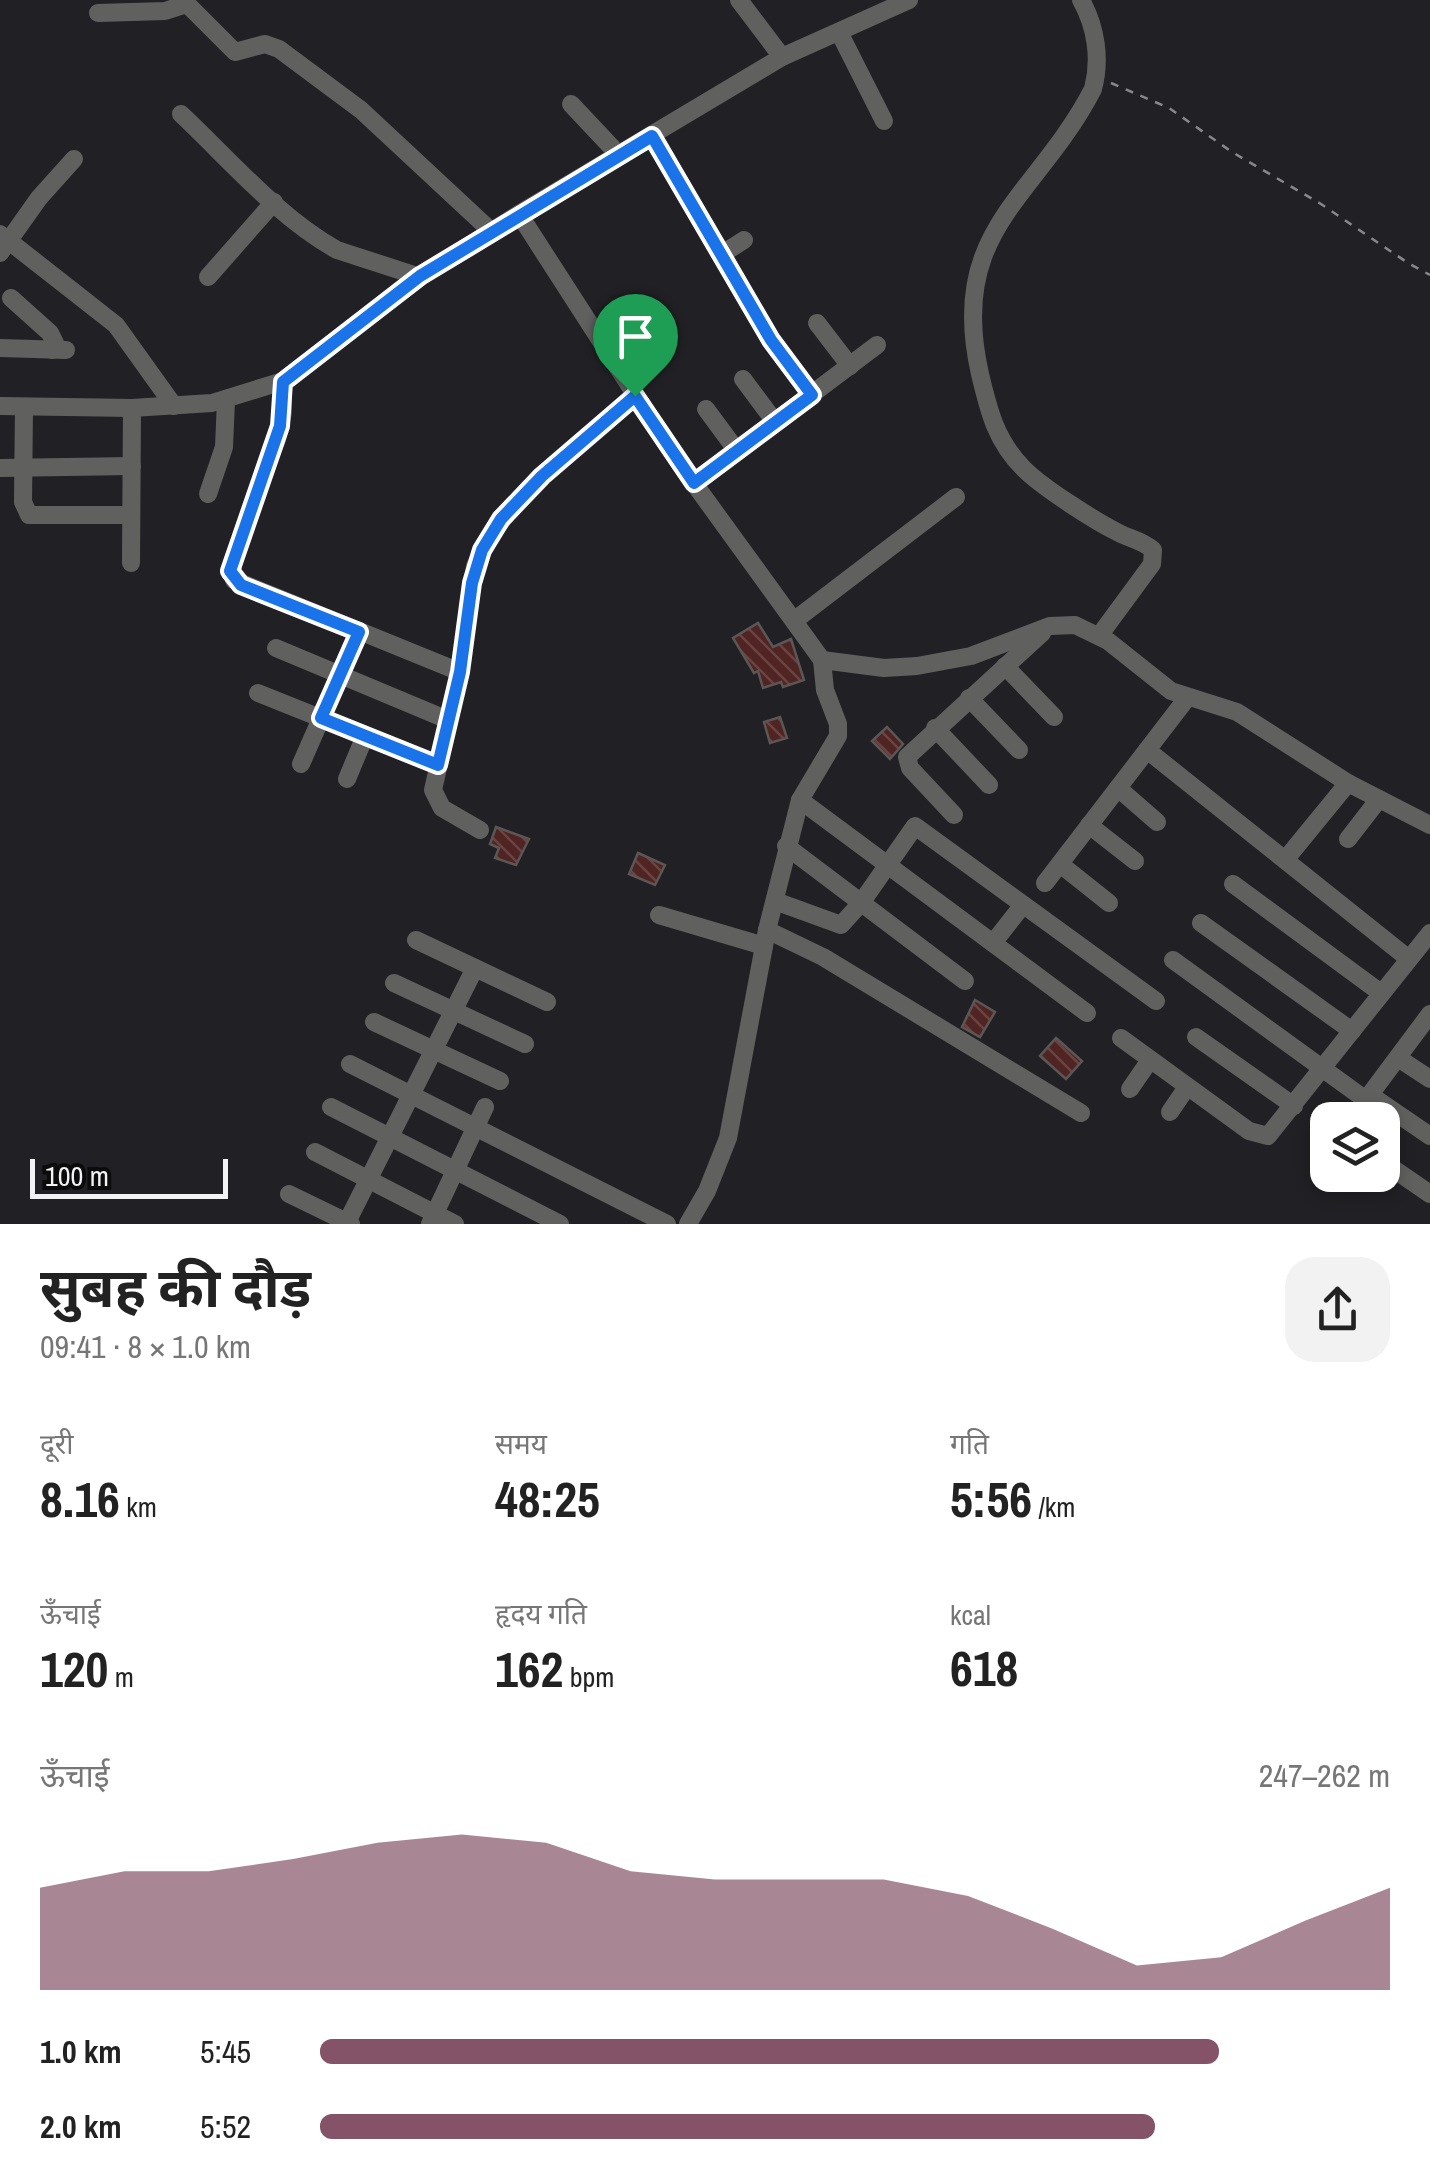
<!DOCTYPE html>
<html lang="hi">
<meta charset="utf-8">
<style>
body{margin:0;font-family:"Archivo Narrow","Noto Sans Devanagari",sans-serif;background:#f2f2f2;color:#222;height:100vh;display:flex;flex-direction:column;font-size:38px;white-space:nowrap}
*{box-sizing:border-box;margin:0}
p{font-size:32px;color:#767676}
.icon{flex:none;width:55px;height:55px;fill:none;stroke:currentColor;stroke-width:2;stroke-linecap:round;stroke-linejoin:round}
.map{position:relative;height:1224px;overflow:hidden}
.panel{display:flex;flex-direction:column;background:#fff;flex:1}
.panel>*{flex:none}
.buttons{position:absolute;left:1310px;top:1102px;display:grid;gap:20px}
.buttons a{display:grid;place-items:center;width:90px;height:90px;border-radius:20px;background:#fff;box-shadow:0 5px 15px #0003;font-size:50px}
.scale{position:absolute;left:30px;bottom:25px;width:198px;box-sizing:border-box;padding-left:10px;border:5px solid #f3f3f6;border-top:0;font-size:28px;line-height:35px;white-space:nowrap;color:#f3f3f6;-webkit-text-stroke:8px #0b0b0c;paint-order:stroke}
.pin{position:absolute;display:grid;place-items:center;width:85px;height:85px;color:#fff;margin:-102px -42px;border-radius:50% 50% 50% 0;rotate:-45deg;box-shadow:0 0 10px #0007}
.pin .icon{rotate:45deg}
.round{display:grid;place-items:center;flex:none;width:105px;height:105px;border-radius:30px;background:#f2f2f2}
.overview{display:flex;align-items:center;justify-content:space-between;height:170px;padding:0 40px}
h1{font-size:55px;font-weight:700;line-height:75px}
.stats{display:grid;grid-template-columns:repeat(3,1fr);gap:15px;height:170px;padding:10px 40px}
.stats div{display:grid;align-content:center}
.stats b{font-size:50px;font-weight:700}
.stats small{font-size:28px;font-weight:400}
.stats p{font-size:28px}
.chart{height:280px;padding:20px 40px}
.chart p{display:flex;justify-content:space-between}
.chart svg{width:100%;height:180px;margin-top:10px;fill:#855367;opacity:.7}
ul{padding:0 40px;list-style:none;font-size:32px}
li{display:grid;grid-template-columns:160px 120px 1fr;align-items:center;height:75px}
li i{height:25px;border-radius:12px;background:#855367}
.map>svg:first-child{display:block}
</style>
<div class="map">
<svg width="1430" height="1224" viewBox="0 0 1430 1224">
<defs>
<pattern id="building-back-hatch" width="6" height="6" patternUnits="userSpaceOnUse" patternTransform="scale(2.5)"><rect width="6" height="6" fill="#4f2422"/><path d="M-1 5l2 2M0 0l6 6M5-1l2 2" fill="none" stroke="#694443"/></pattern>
</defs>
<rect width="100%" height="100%" fill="#212125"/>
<g fill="url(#building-back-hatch)" stroke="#5c5655" stroke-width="2.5">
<polygon points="758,623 773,647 791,639 804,680 783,687 781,682 763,688 758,671 754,673 733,638"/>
<polygon points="780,717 787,738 770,743 764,722"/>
<polygon points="887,727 903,744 890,759 872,741"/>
<polygon points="496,827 529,839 516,865 495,858 499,848 490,844"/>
<polygon points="638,853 665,865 655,885 629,874"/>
<polygon points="975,1000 995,1012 980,1037 962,1027"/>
<polygon points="1056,1038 1082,1061 1066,1079 1040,1056"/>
</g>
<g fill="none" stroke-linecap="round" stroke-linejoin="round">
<polyline stroke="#88888b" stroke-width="2.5" stroke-dasharray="8 8" stroke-linecap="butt" points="1111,83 1169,108 1232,152 1321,204 1408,263 1430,275"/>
<g stroke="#60615f" stroke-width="18">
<polyline points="739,0 782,57"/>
<path d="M1081,0C1096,27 1101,59 1093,89C1036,199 947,229 980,374C989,412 996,441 1024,469C1043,488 1095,521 1119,533C1131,539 1143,541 1153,550L1152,564L1099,636"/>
<polyline points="98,13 165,11 187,4 235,52 265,44 279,49 361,110 491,231"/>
<polyline points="839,32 884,121"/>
<polyline points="571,104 619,155"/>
<path d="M181,114C230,160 278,217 337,250L420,277"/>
<polyline points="652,136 771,340 812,395"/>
<polyline points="519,214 680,464 822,660 825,690 838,724 838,736 800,800 767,930 728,1138 707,1191 688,1224"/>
<polyline points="0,234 116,325 174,406"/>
<polyline points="0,253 39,198 74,159"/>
<polyline points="722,254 744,240"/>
<polyline points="208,277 274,202"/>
<polyline points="11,298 50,333 55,343 52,350"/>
<polyline points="817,323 850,366"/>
<polyline points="0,348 66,350"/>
<polyline points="743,379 775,422"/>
<polyline points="283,381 283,412 277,439 232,562 234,580 460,672"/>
<polyline points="0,406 132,408 212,403 283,381 420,277 519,214 782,57 909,0"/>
<polyline points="24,407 23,502 29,515 131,515"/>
<polyline points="706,409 737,451"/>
<polyline points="0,468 132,466"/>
<polyline points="694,483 877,345"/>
<polyline points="208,494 224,447 226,400"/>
<polyline points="131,563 132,408"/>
<polyline points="795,620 956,497"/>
<polyline points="276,648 448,720"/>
<polyline points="822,660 884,668 917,666 971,656 1050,626 1075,625 1108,641 1171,691 1237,712 1348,783 1430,825"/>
<polyline points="1005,666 1054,717"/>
<polyline points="258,693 438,765"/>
<polyline points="969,698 1019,750"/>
<polyline points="935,728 989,785"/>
<polyline points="1147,750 1409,959"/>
<polyline points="301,764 359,632"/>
<polyline points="347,779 365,736"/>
<polyline points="1118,788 1157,822"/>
<polyline points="800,800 1087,1013"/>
<polyline points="954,815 910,768 907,757 1042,633"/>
<polyline points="1089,825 1135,861"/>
<polyline points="480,830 442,808 433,790 460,672 475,566 493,532 512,507 542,475 635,396"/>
<polyline points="1348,839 1379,799"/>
<polyline points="786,846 965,981"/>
<polyline points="1285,860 1348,783"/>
<polyline points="1060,864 1109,903"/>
<polyline points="1045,883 1187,698"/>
<polyline points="1233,884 1381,993"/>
<polyline points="775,901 841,925 861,903 915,826 1156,1001"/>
<polyline points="659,915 764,946"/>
<polyline points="1201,923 1352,1031"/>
<polyline points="767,930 823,957 1081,1113"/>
<polyline points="416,940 547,1002"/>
<polyline points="993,943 1022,906"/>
<polyline points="1173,960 1366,1100"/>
<polyline points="394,983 525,1044"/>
<polyline points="374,1022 500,1081"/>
<polyline points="1196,1037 1294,1106"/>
<polyline points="1121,1038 1249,1131 1268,1136 1430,933"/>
<polyline points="1398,1058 1430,1079"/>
<polyline points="350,1064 667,1224"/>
<polyline points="1130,1089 1150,1060"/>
<polyline points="1370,1095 1430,1136"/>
<polyline points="331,1107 560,1224"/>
<polyline points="1170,1112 1187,1087"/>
<polyline points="1351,1120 1430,1014"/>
<polyline points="315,1152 455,1224"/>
<polyline points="1382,1161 1430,1194"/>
<polyline points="289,1194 351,1224"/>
<polyline points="347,1222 475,968"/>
<polyline points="430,1224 485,1107"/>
</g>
</g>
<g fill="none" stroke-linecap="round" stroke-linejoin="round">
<g stroke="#fff" stroke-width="20">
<polygon id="route" points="652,136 771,340 812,395 694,483 635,396 542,476 501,519 482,550 472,583 460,672 438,765 321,718 359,632 241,585 230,571 280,426 283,382 420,276"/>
</g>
<use href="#route" stroke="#1a73e8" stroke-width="12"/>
</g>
</svg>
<div class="buttons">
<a><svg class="icon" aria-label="layers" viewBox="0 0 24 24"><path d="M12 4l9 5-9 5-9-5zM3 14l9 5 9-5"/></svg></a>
</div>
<div class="scale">100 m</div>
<div class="pin" style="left:635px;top:396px;background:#1e9e55"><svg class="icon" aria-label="arrive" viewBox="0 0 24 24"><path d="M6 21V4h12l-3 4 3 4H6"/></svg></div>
</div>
<section class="panel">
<div class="overview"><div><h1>सुबह की दौड़</h1><p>09:41 · 8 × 1.0 km</p></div><a class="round"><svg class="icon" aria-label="share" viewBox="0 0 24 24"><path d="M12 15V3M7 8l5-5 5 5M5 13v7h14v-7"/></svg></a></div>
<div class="stats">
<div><p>दूरी</p><b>8.16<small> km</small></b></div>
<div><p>समय</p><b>48:25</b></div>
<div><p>गति</p><b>5:56<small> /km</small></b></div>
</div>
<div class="stats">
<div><p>ऊँचाई</p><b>120<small> m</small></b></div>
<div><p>हृदय गति</p><b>162<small> bpm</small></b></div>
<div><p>kcal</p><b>618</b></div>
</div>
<div class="chart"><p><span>ऊँचाई</span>247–262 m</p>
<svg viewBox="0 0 160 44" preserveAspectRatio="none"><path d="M0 44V19L10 15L20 15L30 12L40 8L50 6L60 8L70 15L80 17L90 17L100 17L110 21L120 29L130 38L140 36L150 27L160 19V44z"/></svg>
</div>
<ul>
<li><b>1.0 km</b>5:45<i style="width:84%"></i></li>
<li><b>2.0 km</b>5:52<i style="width:78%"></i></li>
</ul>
</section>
